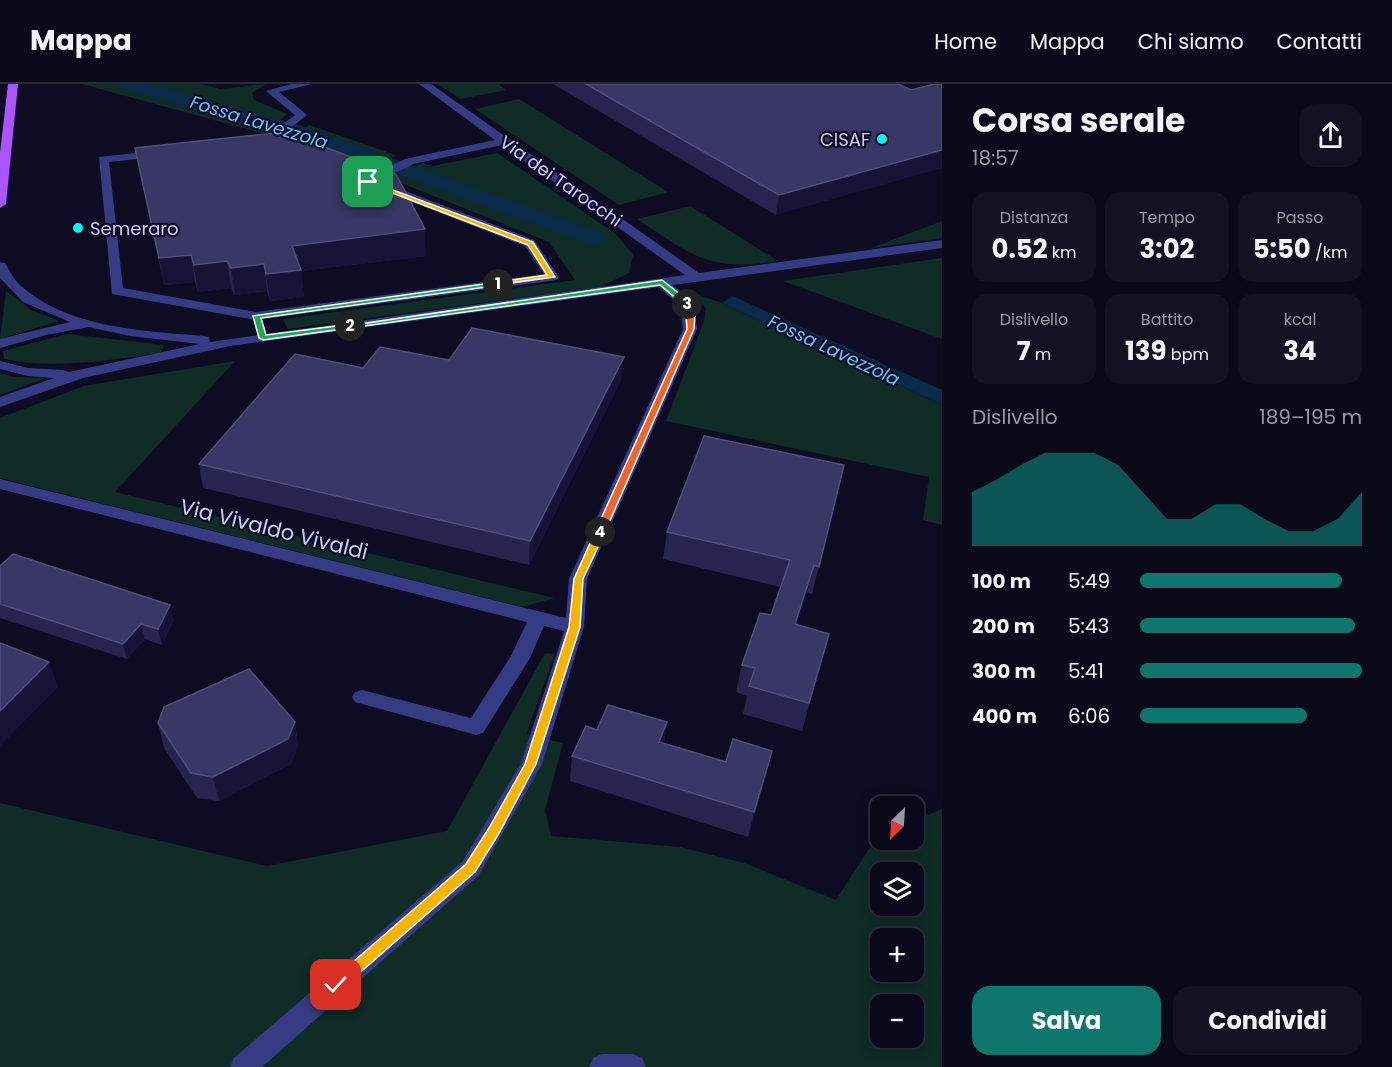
<!DOCTYPE html>
<html lang="it">
<meta charset="utf-8">
<style>
body{margin:0;font-family:Poppins,sans-serif;background:#131223;color:#f1f3f6;height:100vh;display:flex;flex-direction:column;font-size:22px;white-space:nowrap}
*{box-sizing:border-box;margin:0}
p{font-size:20px;color:#999aa2}
.icon{flex:none;width:33px;height:33px;fill:none;stroke:currentColor;stroke-width:2;stroke-linecap:round;stroke-linejoin:round}
.map{position:relative;flex:1;overflow:hidden}
.drawer{display:flex;flex-direction:column;background:#0a091a;width:450px}
.drawer>*{flex:none}
.needle{width:39px;rotate:205deg}
.fabs{position:absolute;left:870px;top:712px;display:grid;gap:12px}
.fabs a{display:grid;place-items:center;width:54px;height:54px;border-radius:12px;background:#0a091a;box-shadow:0 3px 15px #0003,0 0 0 2px #2a2a39;font-size:30px}
.pin{position:absolute;display:grid;place-items:center;width:51px;height:51px;color:#fff;margin:-26px;border-radius:12px;box-shadow:0 3px 9px #0006}
.km{position:absolute;width:30px;height:30px;margin:-15px;border-radius:50%;background:#222;color:#fff;font-size:16px;line-height:30px;text-align:center}
.round{display:grid;place-items:center;flex:none;width:63px;height:63px;border-radius:18px;background:#131223}
.summary{display:flex;align-items:center;justify-content:space-between;height:102px;padding:0 30px}
h1{font-size:33px;font-weight:700;line-height:45px}
.stats{display:grid;grid-template-columns:repeat(3,1fr);gap:9px;height:102px;padding:6px 30px}
.stats div{display:grid;align-content:center;border-radius:15px;background:#131223;text-align:center}
.stats b{font-size:26px;font-weight:700}
.stats small{font-size:16px;font-weight:400}
.stats p{font-size:16px}
.chart{height:168px;padding:12px 30px}
.chart p{display:flex;justify-content:space-between}
.chart svg{width:100%;height:108px;margin-top:6px;fill:#0f766e;opacity:.7}
.button{display:flex;gap:12px;margin-top:auto;padding:12px 30px}
.button a{flex:1;height:69px;border-radius:18px;background:#0f766e;color:#fff;font-size:24px;font-weight:700;line-height:69px;text-align:center}
.button a+a{background:#131223;color:#f1f3f6}
ul{padding:0 30px;list-style:none;font-size:20px}
li{display:grid;grid-template-columns:96px 72px 1fr;align-items:center;height:45px}
li i{height:15px;border-radius:8px;background:#0f766e}
header{display:flex;align-items:center;gap:36px;box-sizing:border-box;height:84px;padding:0 30px;background:#0a091a;border-bottom:2px solid #2a2a39}
header strong{font-size:28px}
nav{display:flex;gap:33px;margin-inline-start:auto;font-size:21px}
main{display:flex;flex:1;min-height:0}
.map>svg:first-child{display:block}
</style>
<header>
<strong>Mappa</strong>
<nav><a>Home</a><a>Mappa</a><a>Chi siamo</a><a>Contatti</a></nav>
</header>
<main>
<div class="map">
<svg width="942" height="983" viewBox="0 0 942 983">
<rect width="100%" height="100%" fill="#0e0c22"/>
<g fill="#0f2c27" fill-rule="evenodd">
<polygon points="82,0 201,0 220,5 266,0 252,9 254,16 287,30 265,50"/>
<polygon points="438,0 498,0 506,6 460,15"/>
<polygon points="519,15 668,108 619,121 475,25"/>
<polygon points="309,41 396,71 371,85 289,57"/>
<polygon points="497,69 616,150 633,171 629,189 600,203 288,245 283,235 575,196 549,158 391,95 423,79 432,82"/>
<path d="M690,122L778,177C707,188 694,172 637,135Z"/>
<polygon points="942,137 942,154 871,164"/>
<polygon points="942,174 942,255 783,197"/>
<polygon points="6,207 31,226 59,237 0,255"/>
<polygon points="695,210 722,219 942,321 942,441 923,436 929,393 666,337 704,237 706,225"/>
<path d="M67,250L164,261L161,269C108,276 57,286 4,275L3,267Z"/>
<polygon points="235,277 115,408 554,514 522,523 0,394 0,334 84,302"/>
<polygon points="0,289 14,293 46,294 0,311"/>
<path d="M545,569L555,570L526,650L563,659L545,726L551,752L680,763L744,779L836,816L876,754L880,752V756H914V737L942,725V983H0V719L267,782L447,747ZM880,789H914V822H880ZM880,855H914V888H880ZM880,921H914V954H880Z"/>
</g>
<polygon fill="#0a2a48" points="732,212 942,306 942,321 722,219"/>
<g fill="none" stroke-linecap="round" stroke-linejoin="round">
<polygon fill="#0a2a48" fill-rule="evenodd" points="116,0 148,0 299,41 602,149 606,154 602,159 594,161 586,159 285,49 119,4"/>
<g fill="#353c83" fill-rule="evenodd">
<path d="M291,0H312L279,8L307,31L274,57L368,93L405,75L495,56L419,0H431L699,189L942,156V164L673,201L694,222L697,245L587,495L584,543L542,680L479,791L262,983H230L234,974L463,777L521,679L564,547L544,542L530,574L483,649L476,651L362,620L355,618L352,613L355,608L362,606L471,634L511,572L527,538L0,405V395L566,534L569,495L683,245L680,222L659,203L230,262L83,294L0,323V313L54,294L28,292L0,285V277L28,284L63,286L69,288L200,260L130,252L89,243L46,251L0,264V255L70,238L23,218L0,194V178L5,179C9,185 12,193 17,198C63,244 144,247 204,252L209,253L210,258L685,191L502,61L413,80L379,97L534,156L559,193L557,196L256,236L112,210L99,73L263,55L295,31L266,7ZM265,61L525,162L544,190L256,228L123,204L109,78Z"/>
<polygon points="602,970 633,970 642,974 646,983 589,983 593,974"/>
</g>
<polygon fill="#ab54ff" fill-rule="evenodd" points="8,0 18,0 6,120 0,124 0,69"/>
</g>
<g fill="#272550">
<polygon points="553,0 898,0 776,131"/>
<polygon points="135,64 426,172 301,187 304,213 270,217 267,207 235,211 231,204 198,208 195,198 164,201"/>
<polygon points="449,276 621,296 529,481 203,404 199,380 363,284"/>
<polygon points="844,381 812,510 807,509 797,541 829,550 802,647 743,630 747,612 736,608 742,581 771,531 781,503 663,475 667,448"/>
<polygon points="0,482 174,536 162,561 145,555 127,575 0,534"/>
<polygon points="295,638 298,663 291,680 219,717 197,714 164,664 158,639"/>
<polygon points="667,638 664,659 766,692 748,753 570,697 572,672 597,646"/>
</g>
<g fill="#161336">
<polygon points="942,66 942,84 776,131 779,111"/>
<polygon points="425,145 426,172 301,187 304,213 270,217 266,190 292,162"/>
<polygon points="191,171 195,198 164,201 159,174"/>
<polygon points="227,177 231,204 198,208 194,181"/>
<polygon points="264,180 267,207 235,211 231,184"/>
<polygon points="624,273 621,296 529,481 530,457"/>
<polygon points="814,481 807,509 788,568 795,540"/>
<polygon points="170,521 174,536 162,561 158,545"/>
<polygon points="141,540 145,555 127,575 123,560"/>
<polygon points="49,578 58,603 0,662 0,627"/>
<polygon points="295,638 298,663 291,680 219,717 213,693"/>
<polygon points="667,638 663,663 659,658"/>
<polygon points="772,667 766,692 748,753 754,728"/>
</g>
<g fill="#393763" stroke="#504e7b" stroke-width="1.5">
<polygon points="586,0 898,0 911,6 934,0 942,0 942,66 779,111"/>
<polygon points="285,48 396,90 425,145 292,162 301,186 266,190 264,180 231,184 227,177 194,181 191,171 159,174 135,64"/>
<polygon points="472,244 624,273 530,457 199,380 295,270 363,284 380,263 449,276"/>
<polygon points="704,352 844,381 819,483 814,481 795,540 829,550 809,619 749,602 755,584 742,581 760,529 771,531 790,476 667,448"/>
<polygon points="13,470 170,521 158,545 141,540 123,560 0,520 0,482"/>
<polygon points="0,559 49,578 0,627"/>
<polygon points="249,585 295,638 288,655 213,693 191,689 158,639 164,623"/>
<polygon points="608,621 667,638 659,658 726,678 733,655 772,667 754,728 572,672 586,642 597,646"/>
</g>
<polygon fill="#f5b400" stroke="#fff" stroke-width="1.5" points="366,96 533,158 555,193 496,201 498,198 547,191 528,161 366,99"/>
<polygon fill="#22a559" stroke="#fff" stroke-width="1.5" points="498,198 501,201 261,234 266,251 352,240 350,244 263,256 259,254 253,232"/>
<polygon fill="#22a559" stroke="#fff" stroke-width="1.5" points="662,196 690,218 690,222 685,222 660,201 350,244 346,242"/>
<polygon fill="#f0652b" stroke="#fff" stroke-width="1.5" points="685,218 690,218 695,230 694,245 605,448 597,450 595,448 687,245"/>
<polygon fill="#f5b400" stroke="#fff" stroke-width="1.5" points="600,445 605,448 583,495 580,543 536,680 498,751 475,788 340,906 331,906 331,897 466,780 489,744 525,680 569,543 574,495 595,448"/>
<g fill="#00f8f3" stroke="#0e0c22" stroke-width="2">
<circle cx="882" cy="55" r="6"/>
<circle cx="78" cy="144" r="6"/>
</g>
<g text-anchor="middle" dominant-baseline="central" stroke-width="4.5" stroke-linejoin="round" paint-order="stroke">
<g font-size="18" font-style="italic" fill="#5bc7ff" stroke="#0e0c22">
<text transform="translate(259 38) rotate(17)">Fossa Lavezzola</text>
<text transform="translate(834 266) rotate(25)">Fossa Lavezzola</text>
</g>
<g font-size="18" fill="#cdcdff" stroke="#0e0c22" text-anchor="end">
<text x="870" y="55">CISAF</text>
<text x="90" y="144" text-anchor="start">Semeraro</text>
</g>
<g font-size="18" fill="#cdcdff" stroke="#0e0c22">
<text transform="translate(561 97) rotate(35)">Via dei Tarocchi</text>
</g>
<g font-size="21" fill="#cdcdff" stroke="#0e0c22">
<text transform="translate(274 445) rotate(14)">Via Vivaldo Vivaldi</text>
</g>
</g>
</svg>
<div class="fabs">
<a><svg class="needle" viewBox="-14 -14 28 28"><path d="M0-13l5 13h-10z" fill="#e53935"/><path d="M0 13l5-13h-10z" fill="#999aa2"/></svg></a>
<a><svg class="icon" aria-label="layers" viewBox="0 0 24 24"><path d="M12 4l9 5-9 5-9-5zM3 14l9 5 9-5"/></svg></a>
<a>+</a>
<a>−</a>
</div>
<div class="pin" style="left:368px;top:98px;background:#1e9e55"><svg class="icon" aria-label="arrive" viewBox="0 0 24 24"><path d="M6 21V4h12l-3 4 3 4H6"/></svg></div>
<div class="pin" style="left:336px;top:901px;background:#d93025"><svg class="icon" aria-label="check" viewBox="0 0 24 24"><path d="M5 12l5 5 9-10"/></svg></div>
<b class="km" style="left:498px;top:200px">1</b>
<b class="km" style="left:350px;top:242px">2</b>
<b class="km" style="left:687px;top:220px">3</b>
<b class="km" style="left:600px;top:448px">4</b>
</div>
<section class="drawer">
<div class="summary"><div><h1>Corsa serale</h1><p>18:57</p></div><a class="round"><svg class="icon" aria-label="share" viewBox="0 0 24 24"><path d="M12 15V3M7 8l5-5 5 5M5 13v7h14v-7"/></svg></a></div>
<div class="stats">
<div><p>Distanza</p><b>0.52<small> km</small></b></div>
<div><p>Tempo</p><b>3:02</b></div>
<div><p>Passo</p><b>5:50<small> /km</small></b></div>
</div>
<div class="stats">
<div><p>Dislivello</p><b>7<small> m</small></b></div>
<div><p>Battito</p><b>139<small> bpm</small></b></div>
<div><p>kcal</p><b>34</b></div>
</div>
<div class="chart"><p><span>Dislivello</span>189–195 m</p>
<svg viewBox="0 0 160 44" preserveAspectRatio="none"><path d="M0 44V22L10 17L20 11L30 6L40 6L50 6L60 11L70 22L80 33L90 33L100 27L110 27L120 33L130 38L140 38L150 33L160 22V44z"/></svg>
</div>
<ul>
<li><b>100 m</b>5:49<i style="width:91%"></i></li>
<li><b>200 m</b>5:43<i style="width:97%"></i></li>
<li><b>300 m</b>5:41<i style="width:100%"></i></li>
<li><b>400 m</b>6:06<i style="width:75%"></i></li>
</ul>
<div class="button"><a>Salva</a><a>Condividi</a></div>
</section>
</main>
